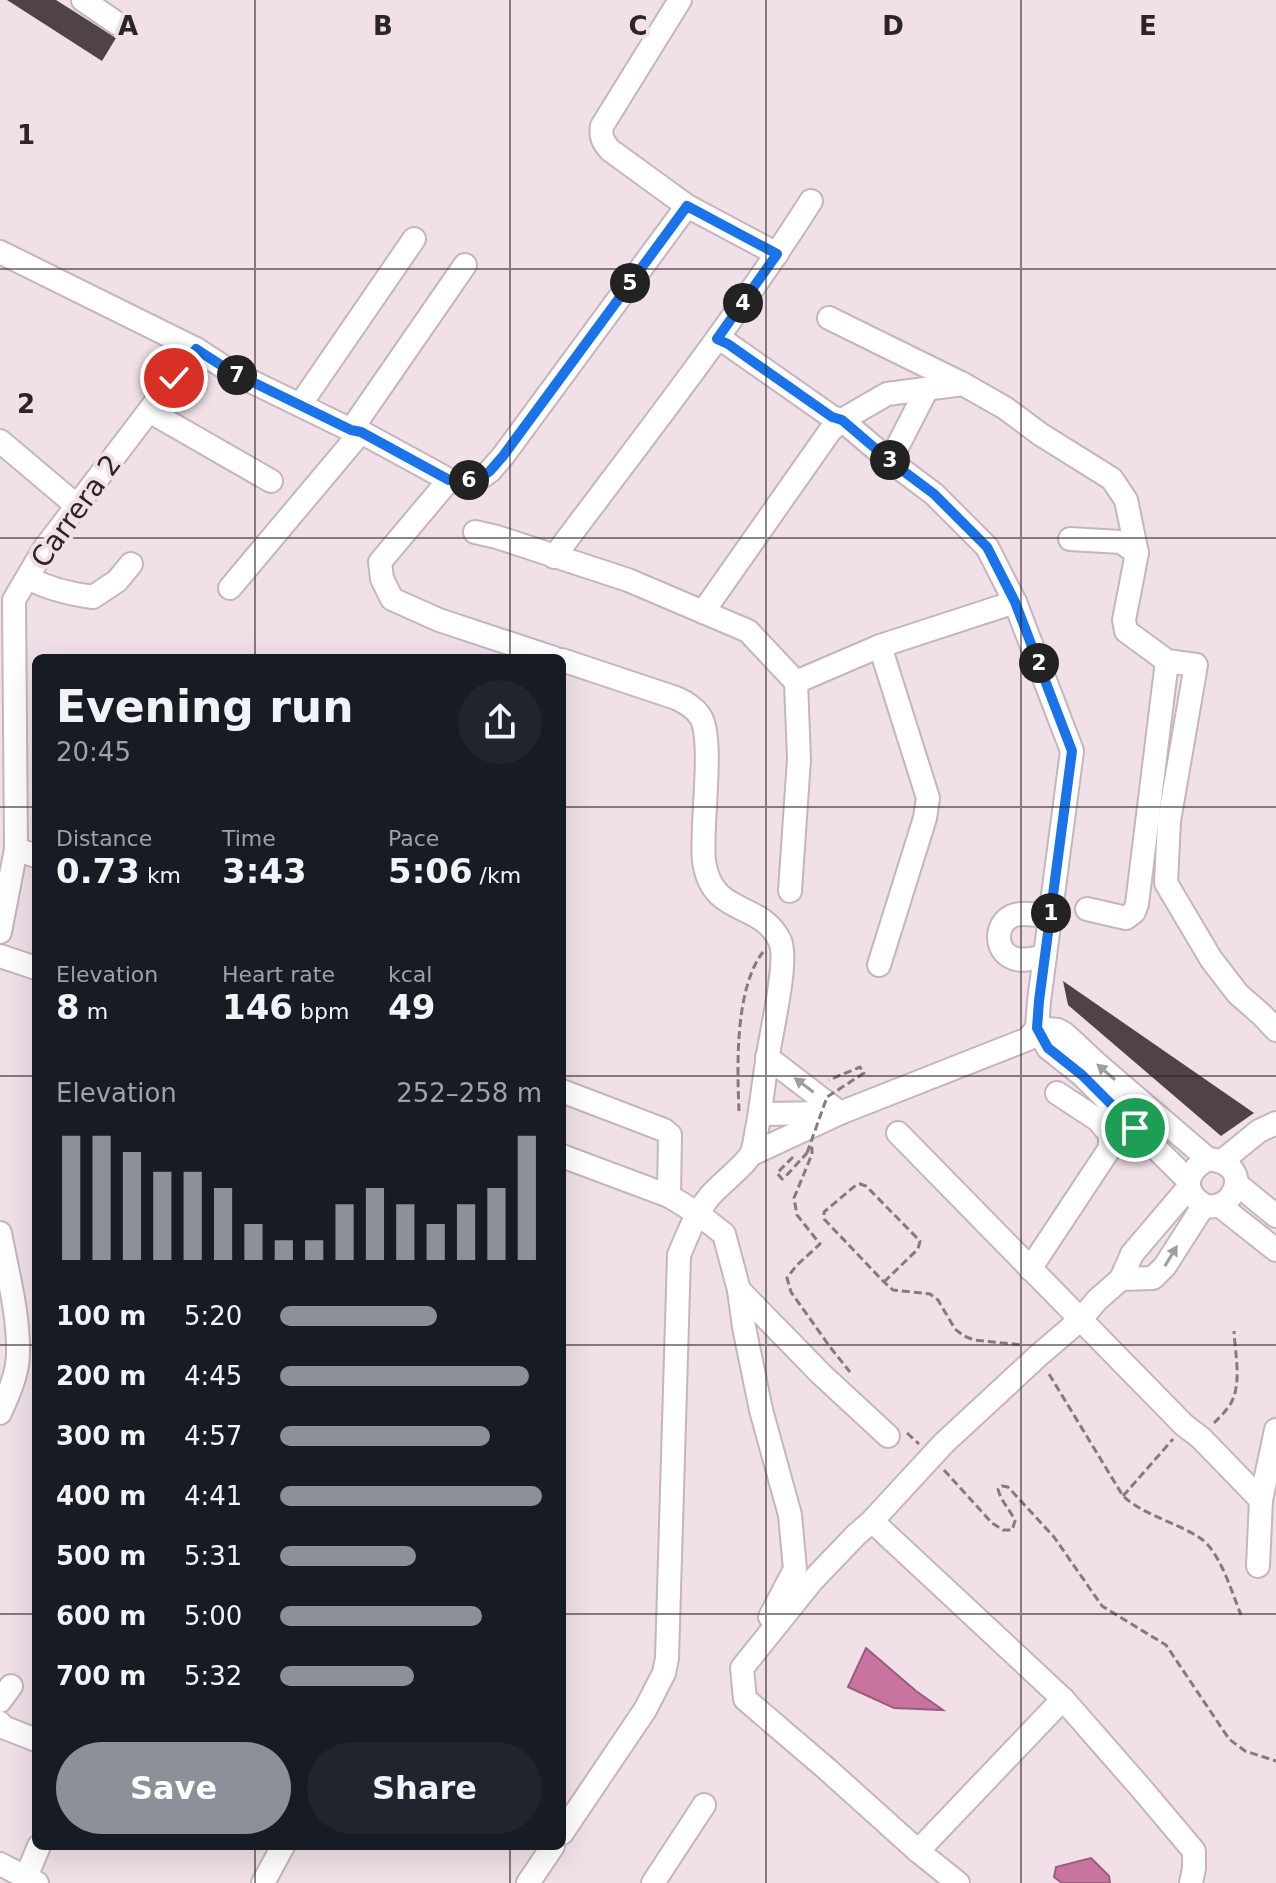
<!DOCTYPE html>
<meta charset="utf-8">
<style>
body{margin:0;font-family:"DejaVu Sans",sans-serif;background:#20242c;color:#f1f3f6;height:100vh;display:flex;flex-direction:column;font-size:30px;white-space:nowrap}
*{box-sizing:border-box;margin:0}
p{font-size:26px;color:#9ea1a6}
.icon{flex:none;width:44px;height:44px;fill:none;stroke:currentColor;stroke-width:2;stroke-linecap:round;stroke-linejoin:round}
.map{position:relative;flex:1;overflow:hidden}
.panel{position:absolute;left:32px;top:654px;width:534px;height:1196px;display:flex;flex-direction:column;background:#171b24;border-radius:12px;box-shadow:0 8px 32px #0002}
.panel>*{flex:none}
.pin{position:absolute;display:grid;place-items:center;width:68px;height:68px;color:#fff;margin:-34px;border:4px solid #fff;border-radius:50%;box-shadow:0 2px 8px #0007}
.km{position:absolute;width:40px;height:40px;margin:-20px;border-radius:50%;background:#222;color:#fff;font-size:22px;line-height:40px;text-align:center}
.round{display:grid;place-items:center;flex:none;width:84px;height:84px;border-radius:42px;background:#20242c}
.head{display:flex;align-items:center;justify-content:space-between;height:136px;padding:0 24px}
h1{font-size:44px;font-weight:600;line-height:60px}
.stats{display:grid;grid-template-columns:repeat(3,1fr);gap:12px;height:136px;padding:8px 24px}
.stats div{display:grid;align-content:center}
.stats b{font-size:34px;font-weight:600}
.stats small{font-size:22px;font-weight:400}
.stats p{font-size:22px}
.chart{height:224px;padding:16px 24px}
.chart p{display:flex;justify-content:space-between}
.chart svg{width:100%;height:144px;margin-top:8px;stroke:#8c9099;stroke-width:6}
.primary-button{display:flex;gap:16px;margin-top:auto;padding:16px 24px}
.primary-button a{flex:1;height:92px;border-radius:48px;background:#8c9099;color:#fff;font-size:32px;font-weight:600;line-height:92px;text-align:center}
.primary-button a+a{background:#20242c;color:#f1f3f6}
ul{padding:0 24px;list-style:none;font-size:26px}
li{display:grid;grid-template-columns:128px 96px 1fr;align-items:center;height:60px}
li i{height:20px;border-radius:10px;background:#8c9099}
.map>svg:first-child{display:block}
</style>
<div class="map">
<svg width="1276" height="1883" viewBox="0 0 1276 1883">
<rect width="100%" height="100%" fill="#f1e0e8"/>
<g fill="#c974a0" stroke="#9a5c7c" stroke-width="2">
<polygon points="866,1648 916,1691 943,1710 894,1708 848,1687"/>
<polygon points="1091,1858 1109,1876 1110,1883 1062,1883 1054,1877 1056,1867"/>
</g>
<g fill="#4f4248">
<polygon points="7,0 56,0 116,38 102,61"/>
<polygon points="1063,981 1254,1113 1221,1136 1068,1005"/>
</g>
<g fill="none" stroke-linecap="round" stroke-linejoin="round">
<g stroke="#c5b5bc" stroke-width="26">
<g id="minor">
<polyline points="83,0 118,24"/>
<path d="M680,0L602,126C600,136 603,142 610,150L687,206L777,254"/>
<polyline points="0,252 196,349 230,371 351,430 361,432 449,480 474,480 483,476 490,471 503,456 687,206"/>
<polyline points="829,318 963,384 1005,408 1040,434 1112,479 1126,500 1137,553"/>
<polyline points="717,339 728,344 832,417 842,420 887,394 963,384"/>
<polyline points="300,405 414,239"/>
<polyline points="149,411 271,481"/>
<polyline points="351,430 465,265"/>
<polyline points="0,441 77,506"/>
<polyline points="890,461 927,389"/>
<polyline points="449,480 380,562 382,579 392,599 439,620 554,658"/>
<polyline points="475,532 497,537 628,580 748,631 796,682 799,759 790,891"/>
<polyline points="1070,539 1121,542 1137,553 1124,620 1126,631 1167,661 1196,665 1169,821 1166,883 1211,959 1238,994 1262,1015 1276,1030"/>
<path d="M554,557C642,439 733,324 811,201"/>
<path d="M28,578C49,589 69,594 93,597L117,581L131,564"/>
<polyline points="230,588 361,432"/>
<polyline points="703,612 830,431 842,420 890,461 934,494 987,547 1015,602 1072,751 1039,1001 1037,1028 1048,1048 1082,1075 1189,1181"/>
<path d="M562,660L676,698C685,702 694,707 700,716C715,738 700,830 704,861C712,918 761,900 780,941C789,961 770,1036 767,1062C763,1086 761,1110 756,1134C755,1140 754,1147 752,1152C747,1164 720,1184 710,1196C695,1214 688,1234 679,1255L667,1658L664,1673L645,1710L562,1833"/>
<polyline points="796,682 880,646 1015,602"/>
<polyline points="16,849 36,856"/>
<polyline points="1087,909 1126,918 1134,912 1137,904 1167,661"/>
<polyline points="0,932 16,849 14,600 44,549 196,349"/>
<polyline points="0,956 36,968"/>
<path d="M1045,956C1035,958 1023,962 1013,958C995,951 994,925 1012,916C1023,911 1039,916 1051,917"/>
<polyline points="879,965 925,818 928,798 880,646"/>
<path d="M1037,1028L1058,1030L1065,1034L1096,1063L1208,1159C1263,1165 1225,1226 1197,1200C1180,1184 1192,1168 1208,1159"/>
<polyline points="767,1057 840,1113"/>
<polyline points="562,1091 664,1130 670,1135 669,1196 697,1213 724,1234 739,1290 821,1374 888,1436"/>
<polyline points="760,1114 831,1113"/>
<polyline points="898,1133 1184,1425 1201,1438 1261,1500"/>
<polyline points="752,1154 840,1113 1028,1039 1037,1028"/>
<polyline points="562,1156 669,1196"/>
<polyline points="1222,1161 1259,1131 1276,1123"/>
<polyline points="1237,1184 1276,1216"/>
<polyline points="1219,1205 1276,1250"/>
<path d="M0,1233C7,1271 19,1314 18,1353C18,1374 8,1395 0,1413"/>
<polyline points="1030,1269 1110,1148 1110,1134 1098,1120 1057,1093"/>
<polyline points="1121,1279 1153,1278 1165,1266 1204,1205"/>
<polyline points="739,1290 744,1327 761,1410 790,1515 795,1569 770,1617"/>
<polyline points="872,1521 1063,1699 1140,1787 1194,1851 1194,1868 1191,1883"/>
<polyline points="1258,1566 1261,1500 1276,1430"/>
<polyline points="1063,1699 918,1851 828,1770 745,1699 742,1668 811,1582 856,1535 872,1521 944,1443 1038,1356 1081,1319 1097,1300 1121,1279 1132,1254 1189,1187"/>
<polyline points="0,1701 11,1686"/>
<polyline points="0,1723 3,1727 36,1740"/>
<polyline points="918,1851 958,1883"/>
<polyline points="0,1864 37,1883"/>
<polyline points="26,1877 39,1846"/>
<polyline points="263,1883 283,1846"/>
<polyline points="528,1883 553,1846"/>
<polyline points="653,1883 704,1805"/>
</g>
</g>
<g stroke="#867a7f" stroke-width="3" stroke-dasharray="8 4" stroke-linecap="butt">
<path d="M739,1111C737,1066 735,988 763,952"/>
<polyline points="810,1148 812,1148 812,1154 794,1198 797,1215 820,1244 796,1266 787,1278 791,1292 830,1347 850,1372"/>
<polyline points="793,1157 777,1173 782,1179 785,1177 807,1153"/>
<polyline points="884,1282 918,1249 920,1241 866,1186 860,1184 856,1185 824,1212 824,1219 884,1282 893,1290 930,1294 938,1300 955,1329 964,1336 974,1340 1023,1345"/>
<path d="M1049,1374L1123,1496C1145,1516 1176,1522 1200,1538C1220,1551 1232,1593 1241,1615"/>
<path d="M1214,1423C1220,1417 1227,1410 1231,1403C1242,1383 1235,1353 1234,1331"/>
<polyline points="907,1433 919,1444"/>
<path d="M944,1470L992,1523L1003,1530H1012L1015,1521C1010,1509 1001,1502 998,1489L1002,1486L1008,1487L1054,1537L1102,1606L1166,1645L1229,1739L1245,1751L1276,1761"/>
<polyline points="1123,1496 1173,1439"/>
</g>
<use href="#minor" stroke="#fff" stroke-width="22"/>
<polyline stroke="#867a7f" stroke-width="3" stroke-dasharray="8 4" stroke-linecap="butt" points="807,1153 827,1097 864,1073 860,1067 829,1080"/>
</g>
<defs><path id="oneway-solid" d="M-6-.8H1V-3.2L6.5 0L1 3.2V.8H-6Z" transform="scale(2)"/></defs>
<g fill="#a09d9e">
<use href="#oneway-solid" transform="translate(1106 1072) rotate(-139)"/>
<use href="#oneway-solid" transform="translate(804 1085) rotate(-143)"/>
<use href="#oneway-solid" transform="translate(1171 1256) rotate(-59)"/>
</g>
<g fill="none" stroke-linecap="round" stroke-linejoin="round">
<g stroke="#fff" stroke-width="16">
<polyline id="route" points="174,378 196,349 230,371 351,430 361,432 449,480 474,480 483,476 490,471 503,456 687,206 777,254 717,339 728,344 832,417 842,420 890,461 934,494 987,547 1015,602 1072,751 1039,1001 1037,1028 1048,1048 1082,1075 1135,1128"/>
</g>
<use href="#route" stroke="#1a73e8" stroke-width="10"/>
</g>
<path fill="none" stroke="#2c2528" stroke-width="2" stroke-opacity="0.55" d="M255,0V658M510,0V658M766,0V1883M1021,0V1883M0,269H1276M0,538H1276M0,807H36M562,807H1276M0,1076H36M562,1076H1276M0,1345H36M562,1345H1276M0,1614H36M562,1614H1276M255,1846V1883M510,1846V1883"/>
<g text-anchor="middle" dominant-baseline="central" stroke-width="8" stroke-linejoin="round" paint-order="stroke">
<g font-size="28" fill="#2c2528" stroke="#f1e0e8">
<text transform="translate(76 511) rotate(-54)">Carrera 2</text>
</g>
</g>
<g font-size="26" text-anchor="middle" font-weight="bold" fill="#2c2528" stroke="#f1e0e8" stroke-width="8" stroke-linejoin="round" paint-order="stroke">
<text x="128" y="35">A</text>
<text x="383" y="35">B</text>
<text x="638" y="35">C</text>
<text x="893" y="35">D</text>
<text x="1148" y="35">E</text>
<text x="26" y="144">1</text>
<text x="26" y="413">2</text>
</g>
</svg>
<div class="pin" style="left:1135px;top:1128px;background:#1e9e55"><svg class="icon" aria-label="arrive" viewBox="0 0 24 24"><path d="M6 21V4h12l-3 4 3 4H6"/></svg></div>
<div class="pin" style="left:174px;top:378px;background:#d93025"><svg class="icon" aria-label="check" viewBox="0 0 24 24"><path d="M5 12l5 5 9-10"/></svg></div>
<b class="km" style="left:1051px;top:913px">1</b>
<b class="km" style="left:1039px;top:663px">2</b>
<b class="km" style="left:890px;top:460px">3</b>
<b class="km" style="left:743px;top:303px">4</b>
<b class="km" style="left:630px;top:283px">5</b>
<b class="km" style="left:469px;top:480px">6</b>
<b class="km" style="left:237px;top:375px">7</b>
<section class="panel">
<div class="head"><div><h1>Evening run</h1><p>20:45</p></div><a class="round"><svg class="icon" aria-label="share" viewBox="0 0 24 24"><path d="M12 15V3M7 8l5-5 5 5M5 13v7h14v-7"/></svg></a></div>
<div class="stats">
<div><p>Distance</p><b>0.73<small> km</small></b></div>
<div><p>Time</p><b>3:43</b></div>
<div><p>Pace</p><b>5:06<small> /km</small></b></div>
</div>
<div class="stats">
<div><p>Elevation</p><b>8<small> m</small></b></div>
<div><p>Heart rate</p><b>146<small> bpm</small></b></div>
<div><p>kcal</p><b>49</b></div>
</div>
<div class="chart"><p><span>Elevation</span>252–258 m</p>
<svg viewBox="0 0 160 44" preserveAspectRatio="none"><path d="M5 44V6M15 44V6M25 44V11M35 44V17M45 44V17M55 44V22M65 44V33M75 44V38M85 44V38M95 44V27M105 44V22M115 44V27M125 44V33M135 44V27M145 44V22M155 44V6"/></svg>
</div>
<ul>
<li><b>100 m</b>5:20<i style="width:60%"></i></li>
<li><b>200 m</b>4:45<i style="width:95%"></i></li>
<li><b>300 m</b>4:57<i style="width:80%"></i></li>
<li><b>400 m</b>4:41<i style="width:100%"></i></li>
<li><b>500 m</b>5:31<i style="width:52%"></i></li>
<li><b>600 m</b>5:00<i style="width:77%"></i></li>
<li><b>700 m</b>5:32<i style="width:51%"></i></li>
</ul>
<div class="primary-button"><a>Save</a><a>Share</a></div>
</section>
</div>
